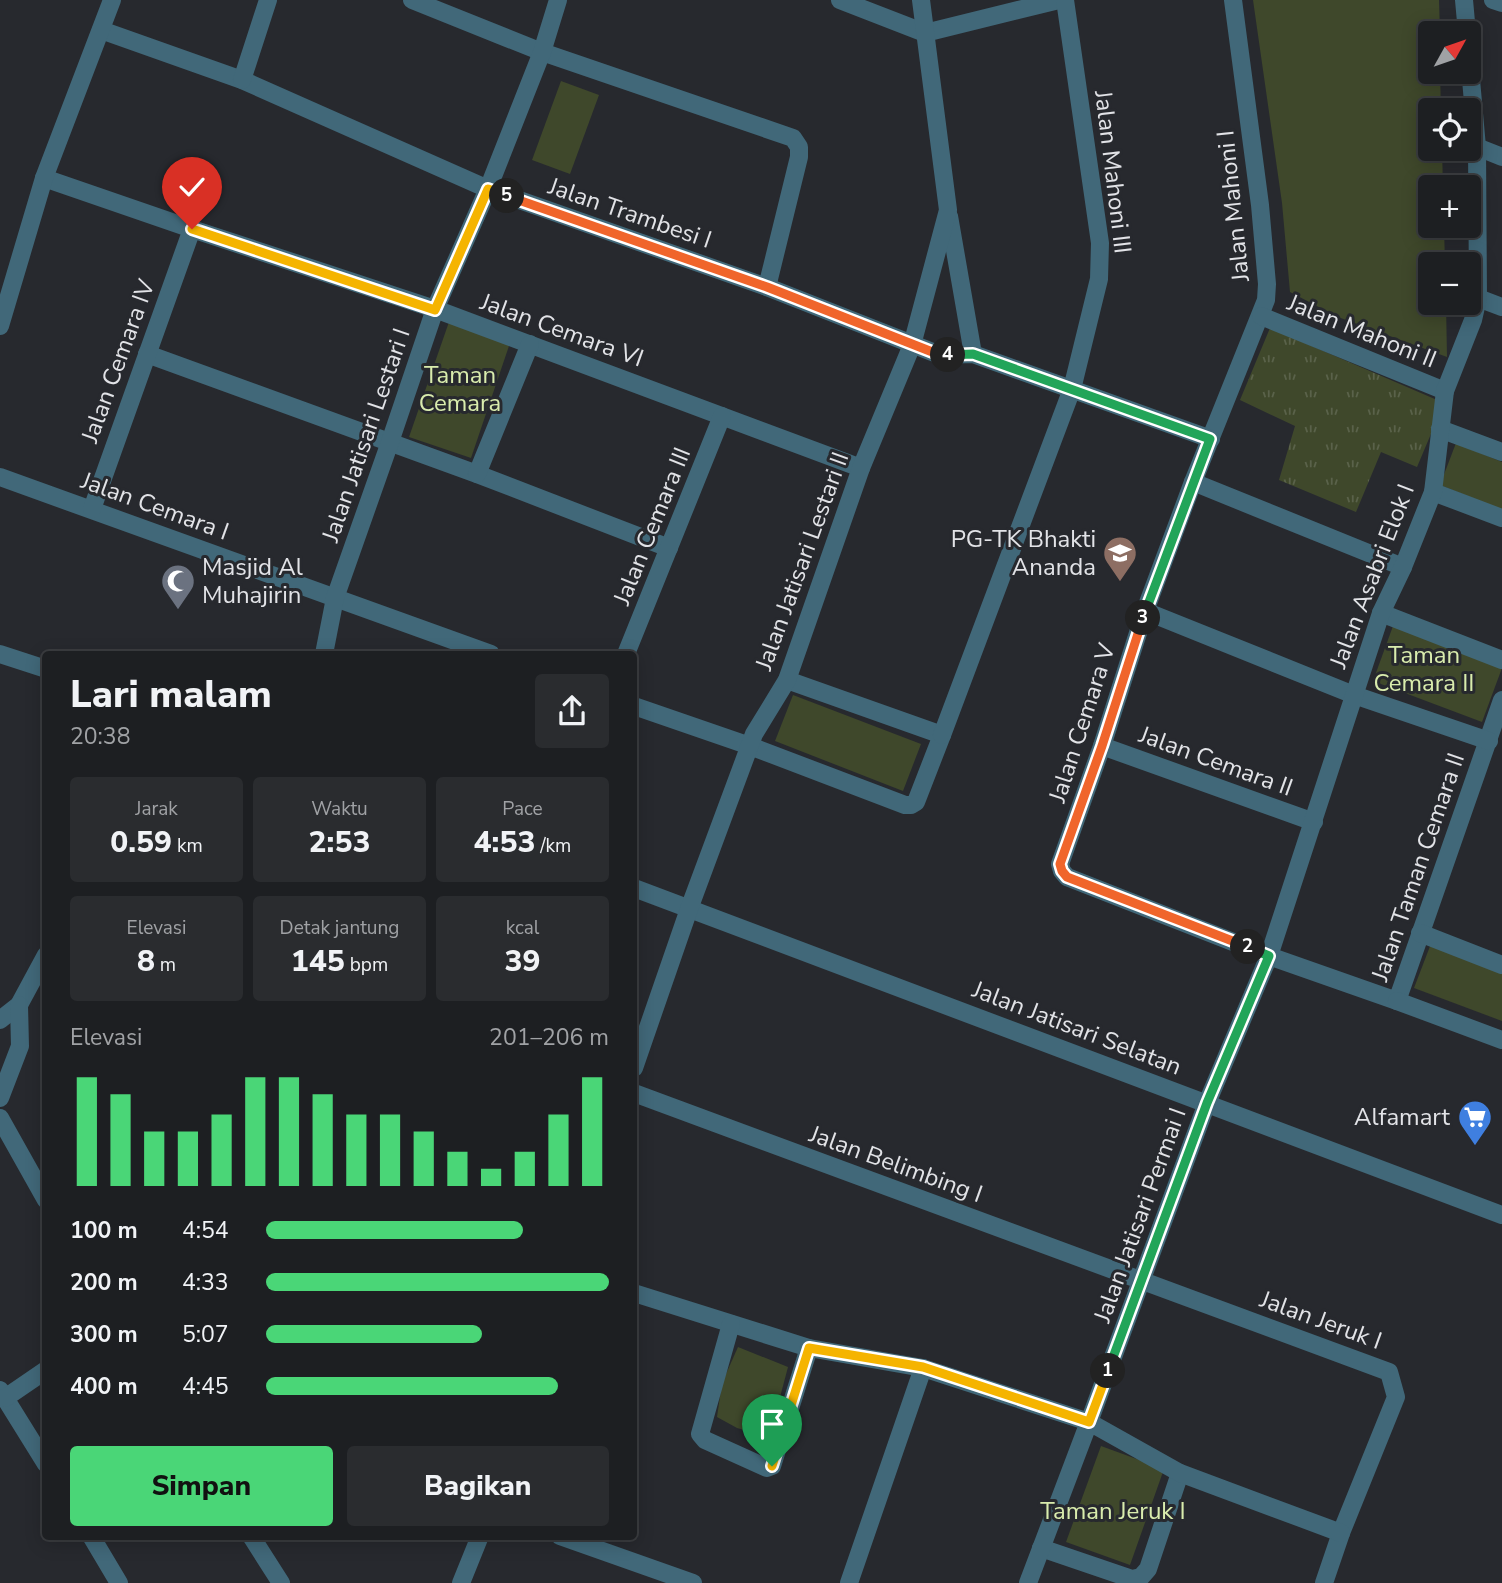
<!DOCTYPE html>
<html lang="id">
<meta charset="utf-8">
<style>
body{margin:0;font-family:"Nunito Sans",sans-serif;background:#2a2c2f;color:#f1f3f6;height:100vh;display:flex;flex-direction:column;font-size:26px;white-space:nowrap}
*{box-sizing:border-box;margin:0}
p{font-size:23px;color:#a0a2a5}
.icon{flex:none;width:38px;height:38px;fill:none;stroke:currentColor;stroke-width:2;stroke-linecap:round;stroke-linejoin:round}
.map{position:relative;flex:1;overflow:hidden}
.sheet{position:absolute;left:42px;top:651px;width:595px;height:889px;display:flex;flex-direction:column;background:#1d1f22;border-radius:7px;box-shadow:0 4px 18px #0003,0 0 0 2px #3b3d40}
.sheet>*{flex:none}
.needle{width:46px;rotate:50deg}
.controls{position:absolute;left:1418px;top:21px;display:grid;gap:14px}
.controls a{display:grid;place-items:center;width:63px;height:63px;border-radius:7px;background:#1d1f22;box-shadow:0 4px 18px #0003,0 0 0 2px #3b3d40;font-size:35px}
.pin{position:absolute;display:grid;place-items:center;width:60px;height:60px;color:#fff;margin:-72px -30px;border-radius:50% 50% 50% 0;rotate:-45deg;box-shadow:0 0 7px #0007}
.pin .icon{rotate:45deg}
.km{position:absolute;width:35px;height:35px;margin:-18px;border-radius:50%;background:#222;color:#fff;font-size:19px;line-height:35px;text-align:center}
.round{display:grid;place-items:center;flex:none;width:74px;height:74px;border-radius:7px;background:#2a2c2f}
.head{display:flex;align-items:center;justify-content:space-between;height:119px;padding:0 28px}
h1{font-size:38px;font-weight:800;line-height:52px}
.metrics{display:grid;grid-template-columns:repeat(3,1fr);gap:10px;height:119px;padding:7px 28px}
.metrics div{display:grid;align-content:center;border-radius:7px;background:#2a2c2f;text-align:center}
.metrics b{font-size:30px;font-weight:800}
.metrics small{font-size:19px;font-weight:400}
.metrics p{font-size:19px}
.chart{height:196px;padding:14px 28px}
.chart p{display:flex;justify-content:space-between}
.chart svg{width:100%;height:126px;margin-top:7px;stroke:#4ad677;stroke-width:6}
.button{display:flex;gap:14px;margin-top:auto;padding:14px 28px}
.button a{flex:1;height:80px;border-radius:7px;background:#4ad677;color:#111;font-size:28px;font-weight:800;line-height:80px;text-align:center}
.button a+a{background:#2a2c2f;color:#f1f3f6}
ul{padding:0 28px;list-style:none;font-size:23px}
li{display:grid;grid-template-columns:112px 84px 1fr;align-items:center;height:52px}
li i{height:18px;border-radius:9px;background:#4ad677}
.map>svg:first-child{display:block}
</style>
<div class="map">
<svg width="1502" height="1583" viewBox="0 0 1502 1583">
<defs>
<pattern id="grass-tufts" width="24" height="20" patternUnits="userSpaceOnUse" patternTransform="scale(1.75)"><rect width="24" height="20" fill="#3f482b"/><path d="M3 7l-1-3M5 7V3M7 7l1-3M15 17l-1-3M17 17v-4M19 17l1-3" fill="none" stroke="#5a624a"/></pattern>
</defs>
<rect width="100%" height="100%" fill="#27292e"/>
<polygon fill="url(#grass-tufts)" points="1270,328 1444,403 1417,467 1381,452 1356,512 1279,480 1295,426 1240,400"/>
<g fill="#3f482b">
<polygon points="1253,0 1439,0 1440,33 1430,33 1430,72 1440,72 1441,110 1430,110 1430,149 1442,149 1443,187 1430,187 1430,226 1444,226 1445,264 1430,264 1430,303 1446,303 1447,357 1338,317 1290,292 1282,203"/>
<polygon points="561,81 599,95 570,174 532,160"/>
<polygon points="450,319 511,340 471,458 409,437"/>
<polygon points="1456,443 1502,462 1502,510 1440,485"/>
<polygon points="1393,626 1502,668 1482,722 1373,681"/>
<polygon points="793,695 921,744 903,791 775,741"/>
<polygon points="1432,941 1502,967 1502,1021 1414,988"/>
<polygon points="738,1347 788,1367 779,1401 763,1435 737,1428 717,1417 722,1383"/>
<polygon points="1101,1446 1164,1469 1130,1565 1066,1542"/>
</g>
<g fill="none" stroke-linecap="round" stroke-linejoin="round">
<g stroke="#416879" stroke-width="18">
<polyline points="412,0 542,52 793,138 799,147 799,157 767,287"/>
<polyline points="840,0 925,33 1059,0"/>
<polyline points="1233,0 1260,205 1267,284 1266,300 1193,482 1145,611 1102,746 1060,864 1062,871 1067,877 1269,956 1397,1001 1502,700"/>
<polyline points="1464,0 1467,33"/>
<polyline points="1493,0 1502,3"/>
<polyline points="101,30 242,80 488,189 767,287 940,355 973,354 1211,439"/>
<polyline points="242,80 268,0"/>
<polyline points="1477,147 1502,157"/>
<polyline points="44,178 192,229 435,309 861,468"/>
<polyline points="949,216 973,354"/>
<polyline points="1478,298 1502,307"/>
<polyline points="1261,316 1445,391"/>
<polyline points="0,326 44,178 112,0"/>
<polyline points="147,354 477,474 669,548"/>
<polyline points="1440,429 1502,452"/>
<polyline points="477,474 530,344"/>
<polyline points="0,477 491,654"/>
<polyline points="1193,482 1403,567"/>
<polyline points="1433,492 1502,518"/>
<polyline points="92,509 192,229"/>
<polyline points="1145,611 1354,695 1489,741"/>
<polyline points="1381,613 1502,660"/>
<polyline points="0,654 46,669"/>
<polyline points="324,654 335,598 390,442 435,309 488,189 542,52 558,0"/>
<polyline points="626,654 722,416"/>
<polyline points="634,706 750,746 905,805 911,805 916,802 942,735 787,680"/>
<polyline points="942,735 1072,389 1099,279 1100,243 1065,0"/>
<polyline points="1102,746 1314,822"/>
<polyline points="634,888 1502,1215"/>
<polyline points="1420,933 1502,965"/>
<polyline points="1397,1001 1502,1040"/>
<polyline points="0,1020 19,1005 46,955"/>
<polyline points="634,1068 689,909 754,734 787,680 861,468 912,345 948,210 921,0"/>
<polyline points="634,1093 1389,1372 1396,1397 1341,1533 1324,1583"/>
<polyline points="0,1098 20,1046 19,1005"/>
<polyline points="0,1118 46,1200"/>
<polyline points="634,1293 809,1348 923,1368 1089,1422 1207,1103 1269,956 1381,613 1403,567 1433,492 1445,391 1473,320 1478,298 1477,147 1468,46"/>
<polyline points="731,1324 700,1434 705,1440 767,1468 772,1466 809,1348"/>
<polyline points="0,1390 46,1464"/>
<polyline points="5,1398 46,1370"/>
<polyline points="91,1536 119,1583"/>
<polyline points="251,1536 281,1583"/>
<polyline points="560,1536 693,1583"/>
<polyline points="1041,1548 1132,1579 1141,1577 1148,1569 1180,1473"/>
<polyline points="461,1583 480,1536"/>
<polyline points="849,1583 923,1368"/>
<polyline points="1028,1583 1089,1422 1180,1473 1341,1533"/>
</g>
</g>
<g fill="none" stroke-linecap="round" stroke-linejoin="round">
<g stroke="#fff" stroke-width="14">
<polyline id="split-1" points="772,1466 809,1348 923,1367 1089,1422 1108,1371"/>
</g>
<g stroke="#fff" stroke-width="14">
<polyline id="split-2" points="1108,1371 1207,1103 1269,956 1248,947"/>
</g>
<g stroke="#fff" stroke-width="14">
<polyline id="split-3" points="1143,618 1102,746 1060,864 1062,871 1067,877 1248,947"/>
</g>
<g stroke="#fff" stroke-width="14">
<polyline id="split-4" points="948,355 973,354 1210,439 1143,618"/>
</g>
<g stroke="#fff" stroke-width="14">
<polyline id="split-5" points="507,196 767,287 940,355 948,355"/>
</g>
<g stroke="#fff" stroke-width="14">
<polyline id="split-6" points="192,229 435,310 488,189 507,196"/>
</g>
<use href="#split-1" stroke="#f5b400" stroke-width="9"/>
<use href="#split-2" stroke="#22a559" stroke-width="9"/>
<use href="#split-3" stroke="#f0652b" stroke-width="9"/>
<use href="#split-4" stroke="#22a559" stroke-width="9"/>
<use href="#split-5" stroke="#f0652b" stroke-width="9"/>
<use href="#split-6" stroke="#f5b400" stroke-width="9"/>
</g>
<defs>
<g id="school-pin" transform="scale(1.75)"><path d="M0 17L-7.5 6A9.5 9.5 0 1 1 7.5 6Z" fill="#8d6e63" stroke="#27292e"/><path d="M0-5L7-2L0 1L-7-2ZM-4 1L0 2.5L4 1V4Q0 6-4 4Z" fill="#fff"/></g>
<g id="mosque-pin" transform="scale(1.75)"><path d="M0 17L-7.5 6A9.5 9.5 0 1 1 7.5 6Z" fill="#6b7280" stroke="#27292e"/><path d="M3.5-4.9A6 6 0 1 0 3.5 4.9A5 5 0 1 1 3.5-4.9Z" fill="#fff"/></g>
<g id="supermarket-pin" transform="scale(1.75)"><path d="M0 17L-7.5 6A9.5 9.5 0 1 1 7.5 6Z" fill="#3f7fe0" stroke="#27292e"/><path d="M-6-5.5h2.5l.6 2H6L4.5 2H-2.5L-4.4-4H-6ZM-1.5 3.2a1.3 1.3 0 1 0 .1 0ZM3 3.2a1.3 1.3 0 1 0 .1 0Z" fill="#fff"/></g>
</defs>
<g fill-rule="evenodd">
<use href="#school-pin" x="1120" y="553"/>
<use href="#mosque-pin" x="178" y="581"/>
<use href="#supermarket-pin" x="1475" y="1117"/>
</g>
<g text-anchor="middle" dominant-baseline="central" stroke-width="6" stroke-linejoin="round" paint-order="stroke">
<g font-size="24" fill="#e2e3e7" stroke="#27292e">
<text transform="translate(1113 172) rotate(83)">Jalan Mahoni III</text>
<text transform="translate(1233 206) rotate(-96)">Jalan Mahoni I</text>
<text transform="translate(630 213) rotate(19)">Jalan Trambesi I</text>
<text transform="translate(562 330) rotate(20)">Jalan Cemara VI</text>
<text transform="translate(1362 331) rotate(22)">Jalan Mahoni II</text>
<text transform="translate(118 361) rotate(-70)">Jalan Cemara IV</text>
<text transform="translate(366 435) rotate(-71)">Jalan Jatisari Lestari I</text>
<text transform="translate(155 506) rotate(20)">Jalan Cemara I</text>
<text transform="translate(652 526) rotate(-68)">Jalan Cemara III</text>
<text transform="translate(802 561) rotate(-70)">Jalan Jatisari Lestari II</text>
<text transform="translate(1372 576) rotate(-69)">Jalan Asabri Elok I</text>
<text transform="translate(1082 723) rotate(-72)">Jalan Cemara V</text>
<text transform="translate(1216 761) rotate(20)">Jalan Cemara II</text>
<text transform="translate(1418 867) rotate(-71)">Jalan Taman Cemara II</text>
<text transform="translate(1077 1028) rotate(21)">Jalan Jatisari Selatan</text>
<text transform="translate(896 1164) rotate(20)">Jalan Belimbing I</text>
<text transform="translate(1140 1215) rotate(-70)">Jalan Jatisari Permai I</text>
<text transform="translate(1321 1320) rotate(20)">Jalan Jeruk I</text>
</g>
<g font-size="24" fill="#d9ecad" stroke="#27292e">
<text x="460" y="375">Taman<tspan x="460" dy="28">Cemara</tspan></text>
<text x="1424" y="655">Taman<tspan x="1424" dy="28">Cemara II</tspan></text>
<text x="1113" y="1511">Taman Jeruk I</text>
</g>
<g font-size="24" fill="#e2e3e7" stroke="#27292e" text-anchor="end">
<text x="1096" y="539">PG-TK Bhakti<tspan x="1096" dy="28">Ananda</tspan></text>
<text x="202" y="567" text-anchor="start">Masjid Al<tspan x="202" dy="28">Muhajirin</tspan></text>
<text x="1450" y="1117">Alfamart</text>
</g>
</g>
</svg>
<div class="controls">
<a><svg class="needle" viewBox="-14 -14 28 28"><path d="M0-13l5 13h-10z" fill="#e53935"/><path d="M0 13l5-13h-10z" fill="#a0a2a5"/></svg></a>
<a><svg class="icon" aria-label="locate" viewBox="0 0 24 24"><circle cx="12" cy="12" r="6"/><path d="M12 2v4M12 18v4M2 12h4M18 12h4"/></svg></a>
<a>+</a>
<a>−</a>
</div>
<div class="pin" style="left:772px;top:1466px;background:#1e9e55"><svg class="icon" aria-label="arrive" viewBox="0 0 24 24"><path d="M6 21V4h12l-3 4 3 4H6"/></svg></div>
<div class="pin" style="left:192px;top:229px;background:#d93025"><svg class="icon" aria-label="check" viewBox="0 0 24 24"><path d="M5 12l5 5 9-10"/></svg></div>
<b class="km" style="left:1108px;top:1371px">1</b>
<b class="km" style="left:1248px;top:947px">2</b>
<b class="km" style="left:1143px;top:618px">3</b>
<b class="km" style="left:948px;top:355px">4</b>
<b class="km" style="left:507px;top:196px">5</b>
<section class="sheet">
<div class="head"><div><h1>Lari malam</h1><p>20:38</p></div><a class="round"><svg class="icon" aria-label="share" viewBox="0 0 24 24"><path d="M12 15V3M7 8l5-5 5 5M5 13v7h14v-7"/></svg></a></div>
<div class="metrics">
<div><p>Jarak</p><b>0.59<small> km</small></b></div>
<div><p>Waktu</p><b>2:53</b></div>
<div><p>Pace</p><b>4:53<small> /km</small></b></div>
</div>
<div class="metrics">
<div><p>Elevasi</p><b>8<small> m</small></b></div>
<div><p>Detak jantung</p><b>145<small> bpm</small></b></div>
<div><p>kcal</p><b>39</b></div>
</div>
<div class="chart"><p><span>Elevasi</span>201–206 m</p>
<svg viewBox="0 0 160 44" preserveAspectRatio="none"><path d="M5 44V6M15 44V12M25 44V25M35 44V25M45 44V19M55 44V6M65 44V6M75 44V12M85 44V19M95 44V19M105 44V25M115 44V32M125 44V38M135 44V32M145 44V19M155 44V6"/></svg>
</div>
<ul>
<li><b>100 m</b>4:54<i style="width:75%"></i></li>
<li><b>200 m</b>4:33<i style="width:100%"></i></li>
<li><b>300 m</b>5:07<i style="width:63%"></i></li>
<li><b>400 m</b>4:45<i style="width:85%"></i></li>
</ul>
<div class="button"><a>Simpan</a><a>Bagikan</a></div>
</section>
</div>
